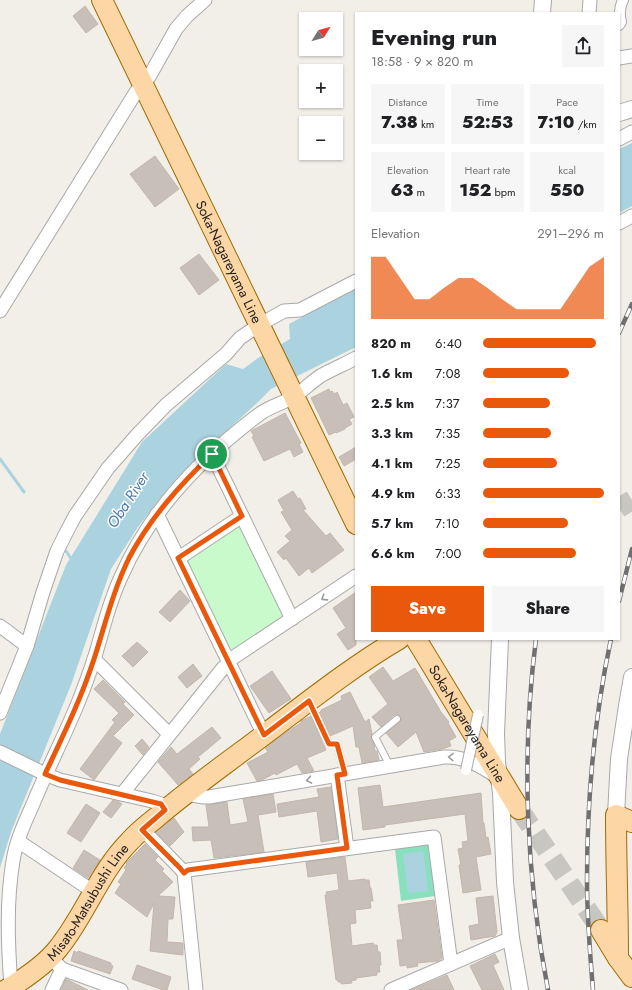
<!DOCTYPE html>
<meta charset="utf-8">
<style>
body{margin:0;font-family:Jost,sans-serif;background:#f6f6f6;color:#202124;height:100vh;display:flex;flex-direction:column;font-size:15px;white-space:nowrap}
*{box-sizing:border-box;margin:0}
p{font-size:13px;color:#757577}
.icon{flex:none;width:22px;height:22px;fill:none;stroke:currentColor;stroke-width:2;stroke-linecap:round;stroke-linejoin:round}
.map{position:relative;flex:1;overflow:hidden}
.sheet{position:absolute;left:355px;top:12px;width:265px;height:628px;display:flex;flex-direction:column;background:#fff;border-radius:0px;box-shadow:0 1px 3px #0004}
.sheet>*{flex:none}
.needle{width:26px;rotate:53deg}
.buttons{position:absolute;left:299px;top:12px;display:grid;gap:8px}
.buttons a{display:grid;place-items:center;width:44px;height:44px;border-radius:0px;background:#fff;box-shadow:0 1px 3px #0004;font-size:20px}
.pin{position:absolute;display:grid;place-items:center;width:34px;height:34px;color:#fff;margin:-17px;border:2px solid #fff;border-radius:50%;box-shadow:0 1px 4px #0007}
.round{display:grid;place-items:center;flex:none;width:42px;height:42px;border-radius:0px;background:#f6f6f6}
.summary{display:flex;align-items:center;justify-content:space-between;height:68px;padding:0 16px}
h1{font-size:22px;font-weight:800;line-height:30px}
.stats{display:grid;grid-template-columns:repeat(3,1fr);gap:6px;height:68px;padding:4px 16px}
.stats div{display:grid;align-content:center;border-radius:0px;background:#f6f6f6;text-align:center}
.stats b{font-size:17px;font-weight:800}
.stats small{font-size:11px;font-weight:400}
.stats p{font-size:11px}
.chart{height:112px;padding:8px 16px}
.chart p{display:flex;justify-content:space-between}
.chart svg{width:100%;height:72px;margin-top:4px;fill:#ea580c;opacity:.7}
.action{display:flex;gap:8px;margin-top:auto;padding:8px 16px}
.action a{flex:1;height:46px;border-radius:0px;background:#ea580c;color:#fff;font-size:16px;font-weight:800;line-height:46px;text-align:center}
.action a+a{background:#f6f6f6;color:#202124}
ul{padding:0 16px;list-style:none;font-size:13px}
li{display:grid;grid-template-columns:64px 48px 1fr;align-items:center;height:30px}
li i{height:10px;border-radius:5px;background:#ea580c}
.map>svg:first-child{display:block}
</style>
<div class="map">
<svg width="632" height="990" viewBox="0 0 632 990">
<rect width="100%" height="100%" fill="#f2efe9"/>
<polygon fill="#c8facc" points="241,522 285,618 232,654 186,558"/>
<polygon fill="#88e0be" points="428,845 435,896 401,901 395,849"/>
<g fill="#aad3df">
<polygon points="632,143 632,206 619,213 619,149"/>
<polygon points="356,288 356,347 271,389 257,403 209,447 188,468 167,490 138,527 111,569 71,685 11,832 0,868 0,734 66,565 142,442 226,364 243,369 258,358 290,339 289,324"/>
<polygon points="423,851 428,891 408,893 403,854"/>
</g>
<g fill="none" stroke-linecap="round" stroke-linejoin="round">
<g stroke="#aad3df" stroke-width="3">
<polyline points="0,459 24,492"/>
<polyline points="66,551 72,560"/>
</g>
</g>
<g fill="#c7bfb8" stroke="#c4b6ab">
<polygon points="85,6 98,24 86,33 73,16"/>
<polygon points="155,156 179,189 155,207 130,174"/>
<polygon points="199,254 219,280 199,295 180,268"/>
<polygon points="329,389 330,392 332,391 334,394 337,392 343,405 347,403 354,417 349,419 352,424 345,428 345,429 336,433 336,432 329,435 311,398"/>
<polygon points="285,413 301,443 299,444 303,452 294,457 290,449 264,461 252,437 254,436 251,431"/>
<polygon points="356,447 356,459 344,466 339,457"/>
<polygon points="293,491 298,499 300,498 306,509 303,510 326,536 330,533 344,550 312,573 309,568 299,576 286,558 284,560 277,552 290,541 285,536 292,530 281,512 284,511 278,500"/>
<polygon points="180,590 190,601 170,622 159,612"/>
<polygon points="356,592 356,645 348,650 337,634 346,628 333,608"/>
<polygon points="137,642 148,652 133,667 122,656"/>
<polygon points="193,664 202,676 187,688 178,677"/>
<polygon points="383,667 393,681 415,668 441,712 449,722 448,723 456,737 449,741 451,746 442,749 424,752 416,732 398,747 386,733 400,722 401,719 400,716 398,715 394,715 381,727 372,717 388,704 369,677"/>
<polygon points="272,671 291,699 269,713 250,686"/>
<polygon points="103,680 125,702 123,704 134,715 113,736 122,743 94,780 80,769 115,722 112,720 119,713 94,689"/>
<polygon points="350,692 365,722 369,719 372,734 371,737 374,744 375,751 377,751 379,760 362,763 359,747 356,747 353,726 330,736 319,713 321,711 321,710 342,700 341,696"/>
<polygon points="311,716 326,750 307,758 314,771 302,773 297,764 276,775 275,773 262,780 257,781 247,763 268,752 265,748 288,731 301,723 301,721"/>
<polygon points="212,727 221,738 198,757 200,759 189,769 193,774 178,785 158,762 171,747 177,754"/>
<polygon points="142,739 149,747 143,755 135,746"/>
<polygon points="380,785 383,807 481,793 483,823 484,823 486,838 488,837 491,854 476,857 481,890 463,893 459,865 461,865 458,849 463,848 462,842 468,841 465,814 385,825 385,827 363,830 358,788"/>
<polygon points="331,787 338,839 321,842 317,811 279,817 277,804 319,797 317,789"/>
<polygon points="273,794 276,812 258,815 264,852 214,858 211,840 193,841 192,827 209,827 206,805 227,802 230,825 248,822 243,799"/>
<polygon points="113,800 119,802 122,804 111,818 103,812"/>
<polygon points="86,804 100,813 81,842 67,833"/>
<polygon points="174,818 184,832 170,846 156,832"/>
<polygon points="145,844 158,857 155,860 164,869 162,871 173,882 158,896 175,897 173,919 168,919 167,942 183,943 183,955 150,951 154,903 147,917 115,893 121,884 118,882 126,870 124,868 127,864 126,863"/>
<polygon points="84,850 100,860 88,878 73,868"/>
<polygon points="345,857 348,881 365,879 365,880 369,880 370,888 371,888 373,901 370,901 371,908 355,910 356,923 350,924 352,946 373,943 374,945 377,945 378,952 380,952 381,965 379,965 380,972 377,972 377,975 356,978 356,980 351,981 352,983 341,984 341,982 338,982 338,980 336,980 325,895 327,895 326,892 339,890 337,873 308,877 306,862"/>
<polygon points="493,896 497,932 495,936 471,940 469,926 479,924 476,898"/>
<polygon points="434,900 442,958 438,961 417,963 418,966 407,968 407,965 400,966 397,940 403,940 398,905"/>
<polygon points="74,951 78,953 78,951 111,963 111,965 113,966 110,974 71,961"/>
<polygon points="495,954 499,962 493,965 504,990 482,990 470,966"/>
<polygon points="137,965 171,977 167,990 163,990 132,979"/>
<polygon points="447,975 454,990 411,990"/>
<polygon points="66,979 88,990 61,990"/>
</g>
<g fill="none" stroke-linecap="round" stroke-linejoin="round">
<g stroke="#c8c6c1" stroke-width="20" stroke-dasharray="20 10" stroke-linecap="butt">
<polyline points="619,508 632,500"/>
<polyline points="519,809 601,930"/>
</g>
<g stroke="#a9a9a9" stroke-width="8">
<g id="service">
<polyline points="310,704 329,744 337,744 345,774"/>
<polyline points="390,766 375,737 397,719"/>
</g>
</g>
<g stroke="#a9a9a9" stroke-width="12">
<path id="pedestrian" d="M619,25L621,22C619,14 619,8 623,0"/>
</g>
<g stroke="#a9a9a9" stroke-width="15">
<g id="minor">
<polyline points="589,13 590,0"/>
<polyline points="619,58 632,56"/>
<polyline points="619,139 632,132"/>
<polyline points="619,223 632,216"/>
<polyline points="0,311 136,92 149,77 176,29 187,16 205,0"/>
<polyline points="212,454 292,619"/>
<polyline points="157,514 264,735"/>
<polyline points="179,558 242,516"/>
<polyline points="0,626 27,646"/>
<polyline points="94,659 169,734"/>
<polyline points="228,661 356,576"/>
<polyline points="0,713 27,646 43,592 57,551 65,535 75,516 108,468 137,435 166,405 226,354 240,338 259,325 284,311 300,310 356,281"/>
<polyline points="0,752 45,774 60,780 152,801 161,804 165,810"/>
<polyline points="337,775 347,848"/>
<polyline points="122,794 223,668 229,663"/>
<path d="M186,794L204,797H209L444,757C465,756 478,765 496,776"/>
<polyline points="142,829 180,868 184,873 196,990"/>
<polyline points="18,841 94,892"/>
<polyline points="184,873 188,870 434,837 451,964"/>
<polyline points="62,969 121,990"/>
<path d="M11,987C8,945 6,903 13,861C16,841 25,822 33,804C47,770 64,737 78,703C84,688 90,672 95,656C103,630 109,602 121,577C150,510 203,456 261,413C271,406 284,403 295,396C304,390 312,381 322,375C333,369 345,364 356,358"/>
<polyline points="52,990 62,969 56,963"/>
<polyline points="391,990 511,938"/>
</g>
</g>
<g stroke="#a9a9a9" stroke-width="18">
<g id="tertiary">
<polyline points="542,13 543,0"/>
<polyline points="619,113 632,109"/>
<polyline points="500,639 496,733 497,762 501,793 505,882 511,938 520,990"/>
<polyline points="616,815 619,759 627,706 632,677"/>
</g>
</g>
<g stroke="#a06b00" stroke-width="22">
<g id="primary">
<path id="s1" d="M102,0L356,524"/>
<path id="s2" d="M416,639L519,809"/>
<polyline points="601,930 618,958 632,977"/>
<path d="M618,958C618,910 616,863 616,815L632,822"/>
<path id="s3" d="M6,990C24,979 47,964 60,946C86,913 100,871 130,841C138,832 148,824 157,817C184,794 213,773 241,752C293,714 343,672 399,639"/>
</g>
</g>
<use href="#service" stroke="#fff" stroke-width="6"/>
<use href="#pedestrian" stroke="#fff" stroke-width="10"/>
<use href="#minor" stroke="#fff" stroke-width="13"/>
<use href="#tertiary" stroke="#fff" stroke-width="16"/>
<use href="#primary" stroke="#fcd6a4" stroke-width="20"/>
<g stroke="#707070" stroke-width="4.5">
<g id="rail">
<polyline points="619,333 632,304"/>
<polyline points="619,601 632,549"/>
<path d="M536,639C521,754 526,877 548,990"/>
<path d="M593,990C590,954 587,917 587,881C587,800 594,718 611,639"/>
</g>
</g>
<use href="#rail" stroke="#fff" stroke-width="3" stroke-dasharray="9" stroke-linecap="butt"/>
<g stroke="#a9a9a9" stroke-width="12" stroke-linecap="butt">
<polyline id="pedestrian-bridge" points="466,770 478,715"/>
</g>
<use href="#pedestrian-bridge" stroke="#fff" stroke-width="10"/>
</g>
<defs><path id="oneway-chevron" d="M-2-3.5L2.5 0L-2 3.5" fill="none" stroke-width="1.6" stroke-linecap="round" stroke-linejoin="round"/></defs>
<g stroke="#9c9c9c">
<use href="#oneway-chevron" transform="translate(324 598) rotate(147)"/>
<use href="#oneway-chevron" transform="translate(451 757) rotate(-177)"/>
<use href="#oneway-chevron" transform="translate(309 780) rotate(170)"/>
</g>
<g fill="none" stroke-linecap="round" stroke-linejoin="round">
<g stroke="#fff" stroke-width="8">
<path id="route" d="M212,454L242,516L178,558L264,735L309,701L329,744H337L345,774L337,775L347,848L188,870L184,873L180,868L142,830L165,810L161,804L60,780L45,774C63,736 81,699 94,659C105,625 113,591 129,558C150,518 180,485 212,454Z"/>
</g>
<use href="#route" stroke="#ea580c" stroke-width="5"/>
</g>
<g text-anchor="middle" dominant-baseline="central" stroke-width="3" stroke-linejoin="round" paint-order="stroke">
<g font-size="14" fill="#222" stroke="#fff">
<text stroke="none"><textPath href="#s1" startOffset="291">Soka-Nagareyama Line</textPath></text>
<text stroke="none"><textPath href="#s2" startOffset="99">Soka-Nagareyama Line</textPath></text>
<text stroke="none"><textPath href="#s3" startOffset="122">Misato-Matsubushi Line</textPath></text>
</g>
<g font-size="15" font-style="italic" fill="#4a7aab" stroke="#fff">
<text transform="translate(128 500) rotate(-57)">Oba River</text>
</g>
</g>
</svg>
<div class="buttons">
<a><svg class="needle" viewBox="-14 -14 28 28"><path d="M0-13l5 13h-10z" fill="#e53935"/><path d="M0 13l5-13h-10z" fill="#757577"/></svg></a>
<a>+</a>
<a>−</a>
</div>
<div class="pin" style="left:212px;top:454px;background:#1e9e55"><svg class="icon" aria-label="arrive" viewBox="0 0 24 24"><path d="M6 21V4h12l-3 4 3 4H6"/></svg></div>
<section class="sheet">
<div class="summary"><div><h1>Evening run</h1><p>18:58 · 9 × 820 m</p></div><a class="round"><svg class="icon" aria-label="share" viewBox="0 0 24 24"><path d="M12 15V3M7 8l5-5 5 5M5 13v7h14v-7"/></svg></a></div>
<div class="stats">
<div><p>Distance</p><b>7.38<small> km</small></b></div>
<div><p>Time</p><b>52:53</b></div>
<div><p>Pace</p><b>7:10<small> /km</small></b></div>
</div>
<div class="stats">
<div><p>Elevation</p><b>63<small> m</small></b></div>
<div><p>Heart rate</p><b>152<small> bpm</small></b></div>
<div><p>kcal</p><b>550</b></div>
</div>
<div class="chart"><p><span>Elevation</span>291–296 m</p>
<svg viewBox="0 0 160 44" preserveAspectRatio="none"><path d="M0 44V6L10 6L20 19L30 32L40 32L50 25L60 19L70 19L80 25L90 32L100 38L110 38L120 38L130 38L140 25L150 12L160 6V44z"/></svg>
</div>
<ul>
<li><b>820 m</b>6:40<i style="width:93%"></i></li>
<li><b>1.6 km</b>7:08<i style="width:71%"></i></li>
<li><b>2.5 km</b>7:37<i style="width:55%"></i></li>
<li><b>3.3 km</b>7:35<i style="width:56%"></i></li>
<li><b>4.1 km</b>7:25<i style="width:61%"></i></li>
<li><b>4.9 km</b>6:33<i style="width:100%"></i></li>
<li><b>5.7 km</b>7:10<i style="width:70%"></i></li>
<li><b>6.6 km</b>7:00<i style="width:77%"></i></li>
</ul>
<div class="action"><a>Save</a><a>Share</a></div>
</section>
</div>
